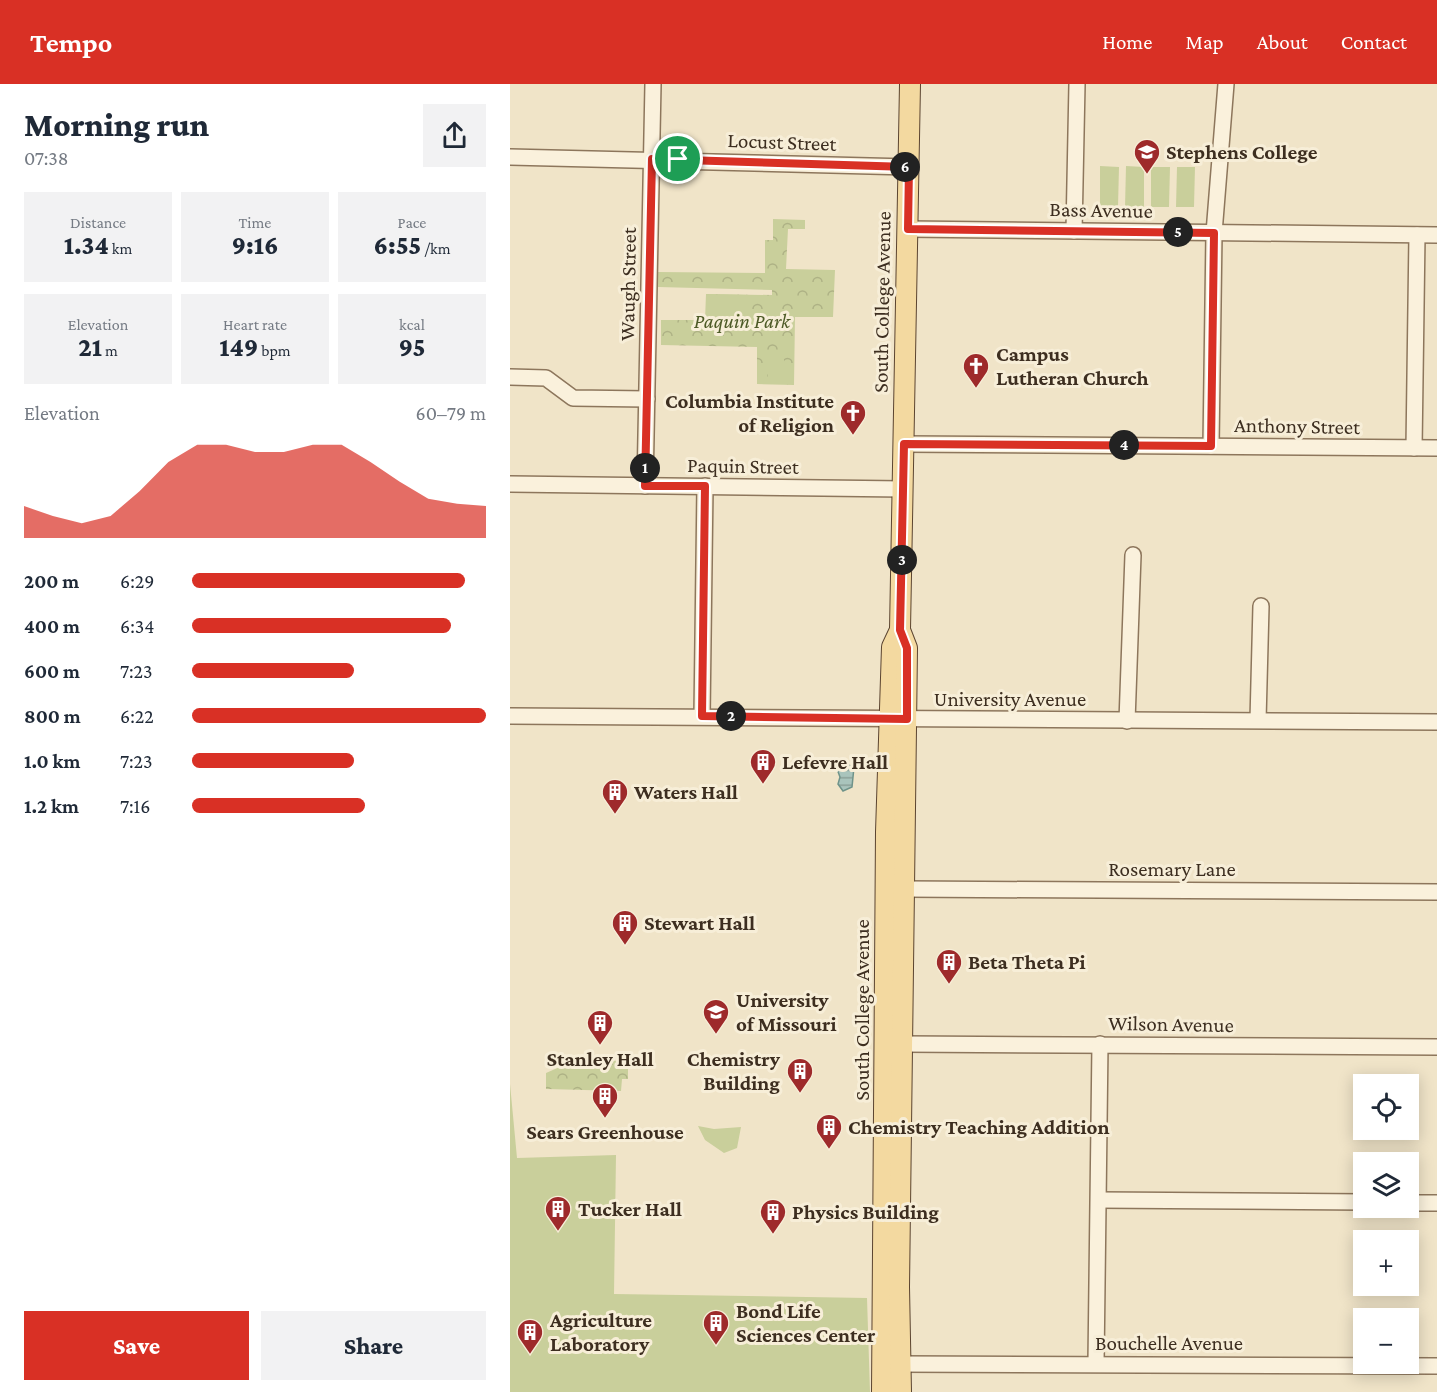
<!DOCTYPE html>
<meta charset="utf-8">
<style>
body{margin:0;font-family:"Crimson Pro",serif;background:#f2f2f3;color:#1f2937;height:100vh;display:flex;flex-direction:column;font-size:22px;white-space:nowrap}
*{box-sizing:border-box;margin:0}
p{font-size:20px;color:#747a83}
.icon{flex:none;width:33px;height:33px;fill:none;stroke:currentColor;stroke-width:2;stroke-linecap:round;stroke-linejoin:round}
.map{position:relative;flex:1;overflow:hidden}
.details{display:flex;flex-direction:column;background:#fff;width:510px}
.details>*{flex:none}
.controls{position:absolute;left:843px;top:990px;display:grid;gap:12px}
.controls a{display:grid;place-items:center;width:66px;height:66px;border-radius:0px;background:#fff;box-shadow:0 3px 15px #0003;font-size:30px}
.pin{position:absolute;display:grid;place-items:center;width:51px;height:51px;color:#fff;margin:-26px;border:3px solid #fff;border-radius:50%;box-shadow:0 2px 6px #0007}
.km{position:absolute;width:30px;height:30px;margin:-15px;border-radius:50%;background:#222;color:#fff;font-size:16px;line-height:30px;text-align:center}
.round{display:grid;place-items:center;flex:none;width:63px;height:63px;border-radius:0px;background:#f2f2f3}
.summary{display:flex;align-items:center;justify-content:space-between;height:102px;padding:0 24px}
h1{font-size:33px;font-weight:800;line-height:45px}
.metrics{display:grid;grid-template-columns:repeat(3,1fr);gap:9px;height:102px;padding:6px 24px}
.metrics div{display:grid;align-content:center;border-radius:0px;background:#f2f2f3;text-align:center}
.metrics b{font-size:26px;font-weight:800}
.metrics small{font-size:16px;font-weight:400}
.metrics p{font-size:16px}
.chart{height:168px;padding:12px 24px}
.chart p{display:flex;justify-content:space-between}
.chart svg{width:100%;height:108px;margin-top:6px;fill:#d93025;opacity:.7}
.button{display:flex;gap:12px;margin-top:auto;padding:12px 24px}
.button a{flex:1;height:69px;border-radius:0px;background:#d93025;color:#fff;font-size:24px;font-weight:800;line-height:69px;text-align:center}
.button a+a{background:#f2f2f3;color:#1f2937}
ul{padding:0 24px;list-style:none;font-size:20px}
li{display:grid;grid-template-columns:96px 72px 1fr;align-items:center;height:45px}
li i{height:15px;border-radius:8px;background:#d93025}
header{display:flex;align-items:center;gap:36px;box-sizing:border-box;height:84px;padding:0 30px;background:#d93025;color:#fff}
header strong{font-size:28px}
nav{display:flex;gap:33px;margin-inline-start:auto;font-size:21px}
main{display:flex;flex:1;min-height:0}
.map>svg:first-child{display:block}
</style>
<header>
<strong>Tempo</strong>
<nav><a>Home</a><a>Map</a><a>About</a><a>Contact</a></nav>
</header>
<main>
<section class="details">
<div class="summary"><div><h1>Morning run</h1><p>07:38</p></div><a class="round"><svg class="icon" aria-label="share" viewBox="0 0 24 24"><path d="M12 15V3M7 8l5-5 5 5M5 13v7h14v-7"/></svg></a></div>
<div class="metrics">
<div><p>Distance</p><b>1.34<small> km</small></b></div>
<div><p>Time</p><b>9:16</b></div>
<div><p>Pace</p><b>6:55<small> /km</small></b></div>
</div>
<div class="metrics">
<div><p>Elevation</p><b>21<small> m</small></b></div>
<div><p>Heart rate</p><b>149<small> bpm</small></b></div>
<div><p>kcal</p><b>95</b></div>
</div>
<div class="chart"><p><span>Elevation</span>60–79 m</p>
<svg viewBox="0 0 160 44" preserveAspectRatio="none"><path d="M0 44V31L10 35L20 38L30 35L40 25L50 13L60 6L70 6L80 9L90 9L100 6L110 6L120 13L130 21L140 28L150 30L160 31V44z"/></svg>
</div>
<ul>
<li><b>200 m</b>6:29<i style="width:93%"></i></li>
<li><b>400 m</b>6:34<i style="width:88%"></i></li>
<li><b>600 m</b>7:23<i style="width:55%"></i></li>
<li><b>800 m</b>6:22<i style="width:100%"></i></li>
<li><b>1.0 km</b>7:23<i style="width:55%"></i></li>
<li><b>1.2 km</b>7:16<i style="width:59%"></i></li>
</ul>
<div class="button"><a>Save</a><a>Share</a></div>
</section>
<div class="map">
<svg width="927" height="1308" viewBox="0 0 927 1308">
<defs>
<pattern id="forest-crowns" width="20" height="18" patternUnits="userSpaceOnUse" patternTransform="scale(1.5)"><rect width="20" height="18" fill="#c9cf9b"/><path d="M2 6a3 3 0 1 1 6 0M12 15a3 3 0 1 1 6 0" fill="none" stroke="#aeb285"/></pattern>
<pattern id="water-rules" width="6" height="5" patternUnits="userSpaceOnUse" patternTransform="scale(1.5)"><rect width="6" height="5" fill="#a9c4bc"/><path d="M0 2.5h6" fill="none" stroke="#8ba098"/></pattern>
</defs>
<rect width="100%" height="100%" fill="#f0e4c8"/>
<g fill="url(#forest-crowns)">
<polygon points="263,135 295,136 295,145 278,145 276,185 325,186 323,233 285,233 284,301 247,300 247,263 151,261 151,236 195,236 196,210 262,211 262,206 148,203 148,188 255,189 255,156 263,156"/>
<polygon points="52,976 118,977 118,995 112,995 111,1007 36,1005 36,989 52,982"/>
</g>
<g fill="#c9cf9b">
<polygon points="590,82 609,83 608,123 590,123"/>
<polygon points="616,82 634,83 634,123 615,123"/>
<polygon points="641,83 660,83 659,123 641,123"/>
<polygon points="667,83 685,83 684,123 666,123"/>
<path d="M196,210L240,211V233C224,233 213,242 196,238Z"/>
<rect x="258" y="273" width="16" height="24"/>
<polygon points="0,1000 7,1074 106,1071 104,1210 357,1214 360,1308 0,1308"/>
<polygon points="188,1042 204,1045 231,1043 227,1064 214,1069 195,1056"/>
</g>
<polygon fill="url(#water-rules)" stroke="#6f938a" stroke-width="1.5" points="333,679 344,683 342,703 333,707 328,700 330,693 327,685"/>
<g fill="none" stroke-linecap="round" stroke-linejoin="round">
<g stroke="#8d765c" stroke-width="18">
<g id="minor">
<polyline points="0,73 399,83"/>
<polyline points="398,145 927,151"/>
<polyline points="564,147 567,0"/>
<polyline points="0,293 36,294 63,314 137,315"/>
<polyline points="394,360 927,364"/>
<polyline points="701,362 704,149 716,0"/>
<polyline points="904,364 907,151"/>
<polyline points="0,400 393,405"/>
<polyline points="135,402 143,0"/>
<polyline points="0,632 927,638"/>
<polyline points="192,632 195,402"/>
<polyline points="748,636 751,522"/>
<polyline points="617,637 623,471"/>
<polyline points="396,805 927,808"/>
<polyline points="394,960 927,963"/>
<polyline points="589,1116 854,1118"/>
<polyline points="898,1119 927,1119"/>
<polyline points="586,1279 590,960"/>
<polyline points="390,1280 927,1282"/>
</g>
</g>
<g stroke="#5b4430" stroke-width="22">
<g id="major">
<polyline points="372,1308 376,748 382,563 390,546"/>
<polyline points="391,1308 389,1203 397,564 390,546 400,0"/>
</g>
</g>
<use href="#minor" stroke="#faf1dc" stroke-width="15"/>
<use href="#major" stroke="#f3d9a0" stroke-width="20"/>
</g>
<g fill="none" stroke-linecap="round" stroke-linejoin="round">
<g stroke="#fff" stroke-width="12">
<polygon id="route" points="142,75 399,83 398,145 704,149 701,362 394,360 390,546 397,564 397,635 192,632 195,402 135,402"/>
</g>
<use href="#route" stroke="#d93025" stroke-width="8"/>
</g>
<defs>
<g id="university-pin" transform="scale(1.35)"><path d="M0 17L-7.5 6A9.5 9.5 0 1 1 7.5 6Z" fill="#9e2a2b" stroke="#f7eed8"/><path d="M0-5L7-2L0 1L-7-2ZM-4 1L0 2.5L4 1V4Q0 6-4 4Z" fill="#fff"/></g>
<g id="church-pin" transform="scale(1.35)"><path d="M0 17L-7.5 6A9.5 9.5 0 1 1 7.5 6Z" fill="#9e2a2b" stroke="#f7eed8"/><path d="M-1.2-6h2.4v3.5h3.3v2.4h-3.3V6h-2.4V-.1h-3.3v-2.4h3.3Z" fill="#fff"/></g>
<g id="building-pin" transform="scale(1.35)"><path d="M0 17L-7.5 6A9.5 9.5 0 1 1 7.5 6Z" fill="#9e2a2b" stroke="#f7eed8"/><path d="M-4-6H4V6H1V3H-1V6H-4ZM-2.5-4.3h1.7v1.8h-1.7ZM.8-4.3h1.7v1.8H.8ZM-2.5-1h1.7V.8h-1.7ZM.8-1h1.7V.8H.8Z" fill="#fff"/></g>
</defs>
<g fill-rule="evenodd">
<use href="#university-pin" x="637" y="68"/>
<use href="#church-pin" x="466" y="282"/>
<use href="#church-pin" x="343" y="329"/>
<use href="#building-pin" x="253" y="678"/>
<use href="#building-pin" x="105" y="708"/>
<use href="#building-pin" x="115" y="839"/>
<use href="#building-pin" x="439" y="878"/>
<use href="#university-pin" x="206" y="928"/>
<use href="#building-pin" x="90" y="939"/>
<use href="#building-pin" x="290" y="987"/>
<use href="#building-pin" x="95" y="1012"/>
<use href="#building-pin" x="319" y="1043"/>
<use href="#building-pin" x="48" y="1125"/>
<use href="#building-pin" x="263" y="1128"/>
<use href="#building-pin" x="206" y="1239"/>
<use href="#building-pin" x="20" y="1248"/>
</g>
<g text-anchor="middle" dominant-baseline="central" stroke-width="6" stroke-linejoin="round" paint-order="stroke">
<g font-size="21" fill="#3d2e20" stroke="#f7eed8">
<text transform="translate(272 58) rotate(2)">Locust Street</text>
<text transform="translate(591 126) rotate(1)">Bass Avenue</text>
<text transform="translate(118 200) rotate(-89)">Waugh Street</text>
<text transform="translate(372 218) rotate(-89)">South College Avenue</text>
<text transform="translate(787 342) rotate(1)">Anthony Street</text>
<text transform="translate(233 382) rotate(1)">Paquin Street</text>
<text x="500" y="615">University Avenue</text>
<text x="662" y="785">Rosemary Lane</text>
<text transform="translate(352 926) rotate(-90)">South College Avenue</text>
<text transform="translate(661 940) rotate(1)">Wilson Avenue</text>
<text x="659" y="1259">Bouchelle Avenue</text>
</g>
<g font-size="21" font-weight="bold" fill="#3d2e20" stroke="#f7eed8" text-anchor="start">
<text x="656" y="68">Stephens College</text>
<text x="486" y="270">Campus<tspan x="486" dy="24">Lutheran Church</tspan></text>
<text x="324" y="317" text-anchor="end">Columbia Institute<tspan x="324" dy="24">of Religion</tspan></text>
<text x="272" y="678">Lefevre Hall</text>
<text x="124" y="708">Waters Hall</text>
<text x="134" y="839">Stewart Hall</text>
<text x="458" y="878">Beta Theta Pi</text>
<text x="226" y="916">University<tspan x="226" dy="24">of Missouri</tspan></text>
<text x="90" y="975" text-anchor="middle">Stanley Hall</text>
<text x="270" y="975" text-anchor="end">Chemistry<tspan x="270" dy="24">Building</tspan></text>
<text x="338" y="1043">Chemistry Teaching Addition</text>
<text x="95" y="1048" text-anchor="middle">Sears Greenhouse</text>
<text x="68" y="1125">Tucker Hall</text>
<text x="282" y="1128">Physics Building</text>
<text x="226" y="1227">Bond Life<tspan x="226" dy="24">Sciences Center</tspan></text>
<text x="40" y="1236">Agriculture<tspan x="40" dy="24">Laboratory</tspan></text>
</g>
<g font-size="21" font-style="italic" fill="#4d5a26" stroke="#f7eed8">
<text x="232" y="237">Paquin Park</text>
</g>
</g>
</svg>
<div class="controls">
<a><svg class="icon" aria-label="locate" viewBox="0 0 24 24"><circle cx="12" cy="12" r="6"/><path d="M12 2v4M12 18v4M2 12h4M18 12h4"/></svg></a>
<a><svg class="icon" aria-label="layers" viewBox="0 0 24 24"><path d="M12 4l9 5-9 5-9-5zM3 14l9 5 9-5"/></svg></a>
<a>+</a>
<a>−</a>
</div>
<div class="pin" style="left:168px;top:75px;background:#1e9e55"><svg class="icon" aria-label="arrive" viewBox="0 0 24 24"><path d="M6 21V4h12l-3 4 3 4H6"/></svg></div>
<b class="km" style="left:135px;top:384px">1</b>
<b class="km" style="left:221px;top:632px">2</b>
<b class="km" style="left:392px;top:476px">3</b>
<b class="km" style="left:614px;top:361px">4</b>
<b class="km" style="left:668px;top:148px">5</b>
<b class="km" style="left:395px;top:83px">6</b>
</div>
</main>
